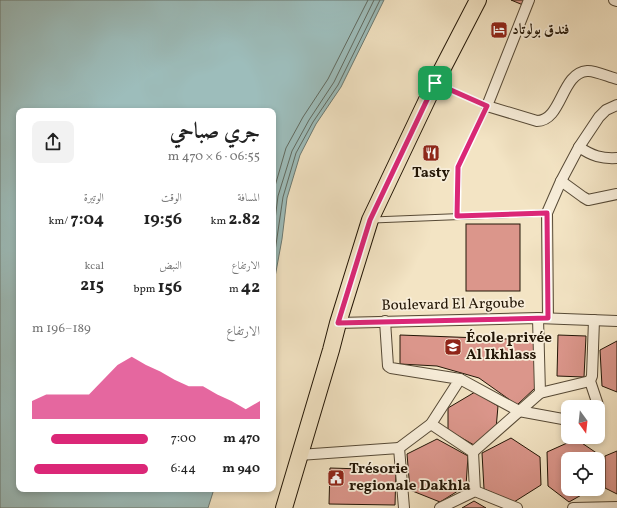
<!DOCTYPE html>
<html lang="ar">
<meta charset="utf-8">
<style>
body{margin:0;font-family:Vollkorn,Amiri,serif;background:#f2f2f2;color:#222;direction:rtl;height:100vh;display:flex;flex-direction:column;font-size:15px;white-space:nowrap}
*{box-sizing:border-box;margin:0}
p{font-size:13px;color:#767676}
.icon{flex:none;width:22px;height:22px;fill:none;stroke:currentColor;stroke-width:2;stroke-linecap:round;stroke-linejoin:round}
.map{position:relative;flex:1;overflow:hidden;direction:ltr}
.sheet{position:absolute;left:16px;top:108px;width:260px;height:384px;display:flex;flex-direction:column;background:#fff;border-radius:8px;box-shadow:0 2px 6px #0003;direction:rtl}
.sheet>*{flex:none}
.needle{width:26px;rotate:165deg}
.controls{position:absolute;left:561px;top:400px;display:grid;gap:8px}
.controls a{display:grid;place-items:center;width:44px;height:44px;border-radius:8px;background:#fff;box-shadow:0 2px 6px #0003;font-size:20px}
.pin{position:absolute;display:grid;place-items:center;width:34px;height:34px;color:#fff;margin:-17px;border-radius:8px;box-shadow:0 2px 6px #0006}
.round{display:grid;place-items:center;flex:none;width:42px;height:42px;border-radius:8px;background:#f2f2f2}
.summary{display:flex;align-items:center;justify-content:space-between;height:68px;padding:0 16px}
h1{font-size:22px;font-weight:700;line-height:30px}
.metrics{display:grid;grid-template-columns:repeat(3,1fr);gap:6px;height:68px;padding:4px 16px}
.metrics div{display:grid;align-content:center}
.metrics b{font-size:17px;font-weight:700}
.metrics small{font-size:11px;font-weight:400}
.metrics p{font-size:11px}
.chart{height:112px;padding:8px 16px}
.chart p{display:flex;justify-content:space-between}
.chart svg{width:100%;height:72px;margin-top:4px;fill:#db2777;opacity:.7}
ul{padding:0 16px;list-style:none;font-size:13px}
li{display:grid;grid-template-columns:64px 48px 1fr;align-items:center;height:30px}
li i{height:10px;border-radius:5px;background:#db2777}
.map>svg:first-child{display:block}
</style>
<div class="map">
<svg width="617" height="508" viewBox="0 0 617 508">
<rect width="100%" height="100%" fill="#f3e4c4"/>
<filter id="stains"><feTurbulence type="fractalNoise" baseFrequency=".005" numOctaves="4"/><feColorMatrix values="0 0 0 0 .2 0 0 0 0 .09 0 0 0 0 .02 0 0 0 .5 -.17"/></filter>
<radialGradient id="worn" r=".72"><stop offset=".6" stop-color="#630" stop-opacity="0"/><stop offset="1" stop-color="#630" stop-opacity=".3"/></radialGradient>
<polygon fill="#9dbdbb" stroke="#6c7a73" points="0,0 384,0 341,87 316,124 300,155 287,198 282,239 273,288 273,111 19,111 19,489 214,489 208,508 0,508"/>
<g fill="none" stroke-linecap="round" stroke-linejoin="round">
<g stroke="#606a60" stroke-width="1">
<polyline points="273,193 286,148 303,117 328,79 368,0"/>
<polyline points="273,236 278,196 292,151 309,120 334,82 374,0"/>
<polyline points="273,265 283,197 296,153 313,122 338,85 380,0"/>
</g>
</g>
<g fill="#db968b" stroke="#231606">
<polygon points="511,0 525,0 523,5"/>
<rect x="466" y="224" width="54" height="67"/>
<polygon points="400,335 534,340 535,388 517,405 479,378 437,366 400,364"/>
<polygon points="558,335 586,336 584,377 557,376"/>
<polygon points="617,341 617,392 602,386 600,350"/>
<polygon points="475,392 498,406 496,429 474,445 448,430 448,408"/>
<polygon points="511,438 540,457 541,485 514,502 484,489 482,453"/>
<polygon points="437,439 468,456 466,486 440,502 410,490 407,454"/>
<polygon points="576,439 598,454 598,459 568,459 568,489 592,489 569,502 548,486 547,452"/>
<polygon points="617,451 617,494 605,488 605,456"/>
<polygon points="330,468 396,470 395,505 329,504"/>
<polygon points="474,501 486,508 462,508"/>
</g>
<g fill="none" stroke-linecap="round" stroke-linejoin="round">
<g stroke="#574a36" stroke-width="7">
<g id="service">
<polyline points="457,216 458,167 487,106"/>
<polyline points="373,220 547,213"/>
</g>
</g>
<g stroke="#574a36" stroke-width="12">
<g id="minor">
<path d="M529,0L487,106L537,121C562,121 561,73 587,71C594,70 609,77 617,79"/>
<polyline points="614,0 617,1"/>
<path d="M579,147C592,156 602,159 617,158"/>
<polyline points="561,181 583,197 588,200 617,194"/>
<polyline points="538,318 540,393"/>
<polyline points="548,318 547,213 561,181 579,147 599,117 606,110 617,105"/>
<polyline points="594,320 592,376 590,381 598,405 598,407"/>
<polyline points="385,321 388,366 391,368 460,379 431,424 399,448"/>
<polyline points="338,323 538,318 617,321"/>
<polyline points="460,379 519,411 568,420"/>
<polyline points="431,424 473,452 475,491"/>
<polyline points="473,452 540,393 590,381"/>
<polyline points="299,455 399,448 404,508"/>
<polyline points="440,508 475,491 517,508"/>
<polyline points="573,508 617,507"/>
</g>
</g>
<g stroke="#231606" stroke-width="18">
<polyline id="primary" points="284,508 331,350 338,323 370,220 435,83 478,0"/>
</g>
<polyline stroke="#231606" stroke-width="2" stroke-dasharray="1 2" stroke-linecap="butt" points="448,89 477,102"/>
<use href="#service" stroke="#f7edd9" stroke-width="5"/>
<use href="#minor" stroke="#f7edd9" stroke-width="10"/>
<use href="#primary" stroke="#f3e4c4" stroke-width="16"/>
</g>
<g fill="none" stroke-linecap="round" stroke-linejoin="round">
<g stroke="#fff" stroke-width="8">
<polygon id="route" points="435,83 487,106 458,167 457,216 547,213 548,318 338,323 370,220"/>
</g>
<use href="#route" stroke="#db2777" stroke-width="5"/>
</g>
<defs>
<g id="hotel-square" transform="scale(0.9)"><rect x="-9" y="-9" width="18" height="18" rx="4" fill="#8f2418" stroke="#f7edd9"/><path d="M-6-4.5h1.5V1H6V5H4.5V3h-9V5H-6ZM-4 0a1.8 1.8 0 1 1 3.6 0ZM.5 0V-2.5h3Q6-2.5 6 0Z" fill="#fff"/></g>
<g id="restaurant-square" transform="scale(0.9)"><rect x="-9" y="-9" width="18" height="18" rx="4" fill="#8f2418" stroke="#f7edd9"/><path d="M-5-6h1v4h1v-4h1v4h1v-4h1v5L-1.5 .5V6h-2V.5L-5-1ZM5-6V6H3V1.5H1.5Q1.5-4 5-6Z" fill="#fff"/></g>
<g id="school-square" transform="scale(0.9)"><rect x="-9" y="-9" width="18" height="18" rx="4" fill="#8f2418" stroke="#f7edd9"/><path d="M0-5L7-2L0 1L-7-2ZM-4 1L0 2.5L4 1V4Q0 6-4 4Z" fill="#fff"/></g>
<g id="civic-square" transform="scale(0.9)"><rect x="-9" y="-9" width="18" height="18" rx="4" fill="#8f2418" stroke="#f7edd9"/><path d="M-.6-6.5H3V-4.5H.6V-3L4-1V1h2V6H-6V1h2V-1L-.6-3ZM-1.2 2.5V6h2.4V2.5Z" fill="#fff"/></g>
</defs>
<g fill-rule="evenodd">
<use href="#hotel-square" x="499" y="30"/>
<use href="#restaurant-square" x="431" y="153"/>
<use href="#school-square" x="453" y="347"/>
<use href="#civic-square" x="336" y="478"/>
</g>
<g text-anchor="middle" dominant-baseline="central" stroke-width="3.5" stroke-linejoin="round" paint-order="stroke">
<g font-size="15" font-weight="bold" fill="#231606" stroke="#f7edd9" text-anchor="start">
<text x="512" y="30">فندق بولوتاد</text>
<text x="431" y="173" text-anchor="middle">Tasty</text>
<text x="466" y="338">École privée<tspan x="466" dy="17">Al Ikhlass</tspan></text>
<text x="349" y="469">Trésorie<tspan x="349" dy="17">regionale Dakhla</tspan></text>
</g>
<g font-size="15" fill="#231606" stroke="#f7edd9">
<text transform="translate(453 305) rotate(-1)">Boulevard El Argoube</text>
</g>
</g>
<rect width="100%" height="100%" filter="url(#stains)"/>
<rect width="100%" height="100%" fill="url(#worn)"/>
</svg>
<div class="controls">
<a><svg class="needle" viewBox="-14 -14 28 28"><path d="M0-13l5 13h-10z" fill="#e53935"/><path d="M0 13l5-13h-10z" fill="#767676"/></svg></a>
<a><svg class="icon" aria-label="locate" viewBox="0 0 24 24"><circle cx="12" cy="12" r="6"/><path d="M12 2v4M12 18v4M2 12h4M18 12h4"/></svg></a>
</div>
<div class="pin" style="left:435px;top:83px;background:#1e9e55"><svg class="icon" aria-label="arrive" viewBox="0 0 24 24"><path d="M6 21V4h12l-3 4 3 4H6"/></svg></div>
<section class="sheet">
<div class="summary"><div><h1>جري صباحي</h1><p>06:55 · 6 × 470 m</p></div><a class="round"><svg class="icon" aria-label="share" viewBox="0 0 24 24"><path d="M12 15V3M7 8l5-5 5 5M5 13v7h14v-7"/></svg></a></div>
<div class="metrics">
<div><p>المسافة</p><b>2.82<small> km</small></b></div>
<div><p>الوقت</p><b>19:56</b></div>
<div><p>الوتيرة</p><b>7:04<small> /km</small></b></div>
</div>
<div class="metrics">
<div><p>الارتفاع</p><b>42<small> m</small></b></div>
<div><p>النبض</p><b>156<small> bpm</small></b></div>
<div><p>kcal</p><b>215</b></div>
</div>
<div class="chart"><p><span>الارتفاع</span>189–196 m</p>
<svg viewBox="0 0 160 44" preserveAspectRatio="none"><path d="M0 44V33L10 29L20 29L30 29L40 29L50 20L60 11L70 6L80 11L90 15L100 20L110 24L120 24L130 29L140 33L150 38L160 33V44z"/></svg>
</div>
<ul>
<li><b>470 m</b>7:00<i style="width:84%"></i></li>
<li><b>940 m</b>6:44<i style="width:98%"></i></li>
</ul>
</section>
</div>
